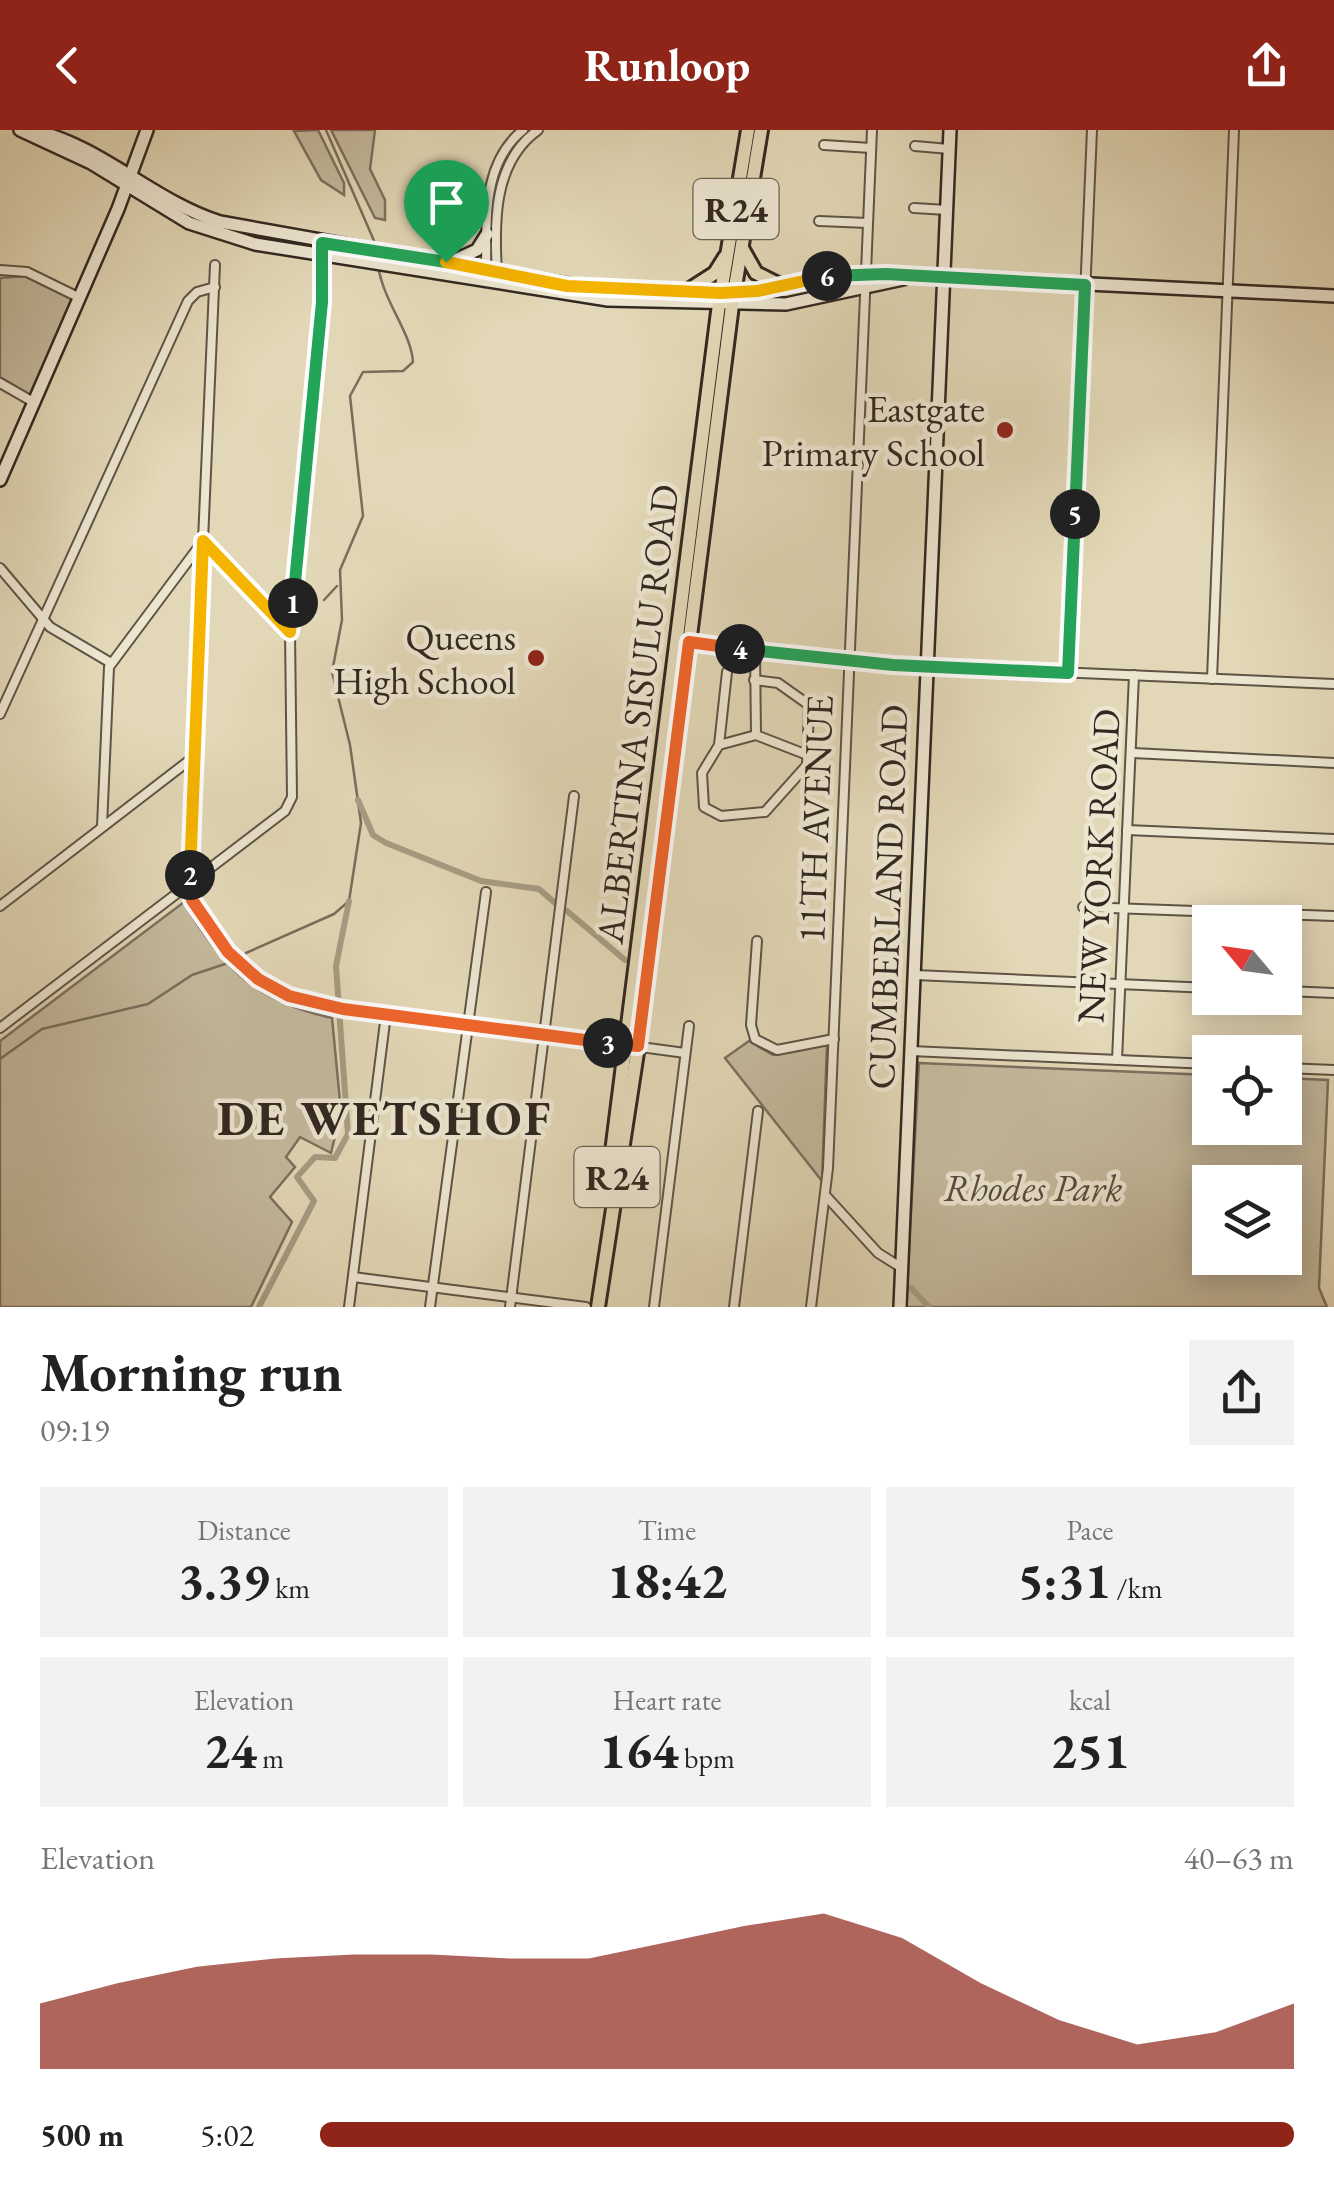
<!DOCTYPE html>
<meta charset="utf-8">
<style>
body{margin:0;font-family:"EB Garamond",serif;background:#f2f2f2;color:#222;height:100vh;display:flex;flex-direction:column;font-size:38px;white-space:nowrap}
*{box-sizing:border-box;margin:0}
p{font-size:32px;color:#767676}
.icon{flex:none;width:55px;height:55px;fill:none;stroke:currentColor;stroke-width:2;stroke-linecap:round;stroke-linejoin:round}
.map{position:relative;height:1177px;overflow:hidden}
.panel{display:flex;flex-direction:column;background:#fff;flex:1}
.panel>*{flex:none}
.needle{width:65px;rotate:299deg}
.buttons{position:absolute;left:1192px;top:775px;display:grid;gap:20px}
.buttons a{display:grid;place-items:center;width:110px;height:110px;border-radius:0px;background:#fff;box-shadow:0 5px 25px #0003;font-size:50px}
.pin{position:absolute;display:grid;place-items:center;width:85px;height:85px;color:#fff;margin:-102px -42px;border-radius:50% 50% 50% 0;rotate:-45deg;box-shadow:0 0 10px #0007}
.pin .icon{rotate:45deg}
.km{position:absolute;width:50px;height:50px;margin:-25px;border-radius:50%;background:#222;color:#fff;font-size:28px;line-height:50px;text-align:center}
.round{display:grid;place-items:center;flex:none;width:105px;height:105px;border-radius:0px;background:#f2f2f2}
.overview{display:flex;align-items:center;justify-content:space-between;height:170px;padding:0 40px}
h1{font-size:55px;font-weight:700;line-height:75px}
.metrics{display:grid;grid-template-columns:repeat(3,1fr);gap:15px;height:170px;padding:10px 40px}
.metrics div{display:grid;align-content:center;border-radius:0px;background:#f2f2f2;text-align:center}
.metrics b{font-size:50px;font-weight:700}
.metrics small{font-size:28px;font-weight:400}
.metrics p{font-size:28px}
.chart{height:280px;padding:20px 40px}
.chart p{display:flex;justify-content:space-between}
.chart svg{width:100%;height:180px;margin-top:10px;fill:#8f2418;opacity:.7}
ul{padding:0 40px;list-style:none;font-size:32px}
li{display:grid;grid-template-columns:160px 120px 1fr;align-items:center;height:75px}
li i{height:25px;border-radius:12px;background:#8f2418}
header{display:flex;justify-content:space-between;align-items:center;height:130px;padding:0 40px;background:#8f2418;color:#fff;font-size:45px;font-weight:700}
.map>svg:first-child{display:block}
</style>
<header><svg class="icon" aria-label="back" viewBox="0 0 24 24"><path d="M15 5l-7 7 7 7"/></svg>Runloop<svg class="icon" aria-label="share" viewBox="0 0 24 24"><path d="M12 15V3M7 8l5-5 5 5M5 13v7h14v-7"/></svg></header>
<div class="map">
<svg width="1334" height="1177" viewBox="0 0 1334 1177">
<rect width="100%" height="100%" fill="#e2d7b6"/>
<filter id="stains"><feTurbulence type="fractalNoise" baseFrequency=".002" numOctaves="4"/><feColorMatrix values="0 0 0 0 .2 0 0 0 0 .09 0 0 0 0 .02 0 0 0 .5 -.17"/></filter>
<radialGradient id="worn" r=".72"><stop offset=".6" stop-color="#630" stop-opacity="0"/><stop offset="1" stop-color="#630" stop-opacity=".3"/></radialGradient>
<g fill="#c4b99d" stroke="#7c705f" stroke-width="2.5" fill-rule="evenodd">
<polygon points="318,0 344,53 344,65 321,50 294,1"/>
<polygon points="331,0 375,0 370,39 385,70 385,90 375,88"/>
<polygon points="25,146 77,170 34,267 0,247 0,148"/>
<path d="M184,772C222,839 256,871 332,888L341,982L331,1023L300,1007L286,1027L295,1037L270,1067L292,1092L251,1177H0V911Z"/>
<polygon points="749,911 773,925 827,914 822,1051 725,928"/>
<path d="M919,933L1210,945V998H1285V948L1328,950L1319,1158L1327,1177H906ZM1210,1052H1285V1128H1210Z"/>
</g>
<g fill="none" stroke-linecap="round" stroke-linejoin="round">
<g stroke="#786e5c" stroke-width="2.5">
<polyline points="326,0 375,113"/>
<polyline points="324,470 337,456"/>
<path d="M246,823L334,784L349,771L361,693L350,615L332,542L342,490L340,440L363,386L350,266L363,242L403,241L413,232C411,202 384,173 378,136"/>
<polyline points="0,929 42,899 148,874 192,845 225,834"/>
</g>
<g stroke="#a69c83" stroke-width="6">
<polyline points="358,670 373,705 386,713 481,751 539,759 555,773"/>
<polyline points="567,781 625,830"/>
<polyline points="911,1158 929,1177"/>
<polyline points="259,1177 314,1071 297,1047 315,1027 335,1028 348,1004 336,836 349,771"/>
</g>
<g stroke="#5f5446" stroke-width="12">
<g id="street">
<polyline points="824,15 871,18"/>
<polyline points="915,16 949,19"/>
<polyline points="914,78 947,80"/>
<polyline points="819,91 868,93"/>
<polyline points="322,113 323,171 290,502 292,667 285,681 188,755 191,771 238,832 269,856 301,871 685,923"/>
<polyline points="0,140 27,142 80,168"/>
<path d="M486,140C487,91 481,34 523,0"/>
<path d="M497,142C494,93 493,32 538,0"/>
<polyline points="0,253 35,273"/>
<polyline points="0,438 50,497 111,533"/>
<polyline points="689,512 893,535 1334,554"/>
<polyline points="755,521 756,605"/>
<polyline points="1069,543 1092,0"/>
<polyline points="1212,549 1234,0"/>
<polyline points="754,550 778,553 809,575 807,635 765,682 721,686 704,677 702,643 719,615 756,605 810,626"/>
<polyline points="0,584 188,171 197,162 215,157"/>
<polyline points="719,615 727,542"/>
<polyline points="1133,623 1334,633"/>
<polyline points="102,696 109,537 203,411 290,502"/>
<polyline points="1127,700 1334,709"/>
<polyline points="0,776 195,626"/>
<polyline points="1083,777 1334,786"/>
<polyline points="757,811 751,895 755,909 777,920 834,909"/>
<polyline points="915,845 1210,858"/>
<polyline points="1285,861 1334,863"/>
<polyline points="0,898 188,755 215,135"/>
<polyline points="911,921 1210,934"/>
<polyline points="1117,930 1134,545"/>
<polyline points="1285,938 1334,940"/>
<polyline points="826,1066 878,1123 902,1138"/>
<polyline points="353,1147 586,1177"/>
<polyline points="349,1177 386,884"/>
<polyline points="430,1177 486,762"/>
<polyline points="510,1177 574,666"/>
<polyline points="654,1177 689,896"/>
<polyline points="734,1177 758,981"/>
<polyline points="811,1177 828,1038 872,0"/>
</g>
</g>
<g stroke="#332821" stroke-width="16">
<g id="secondary">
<polyline points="20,0 91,33 189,93 255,114 608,170 786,174 903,149"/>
<path d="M33,0C102,16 153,71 220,92L584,157L734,163L866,143L1334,166"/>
<polyline points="455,130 477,120 487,104"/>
<polyline points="0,350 118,79 147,0"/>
<polyline points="900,1177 950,0"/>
</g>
</g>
<g stroke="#332821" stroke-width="18">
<g id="primary">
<polyline points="743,120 756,143 782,156"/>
<polyline points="687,161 715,143 725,127"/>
<polyline points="610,1038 719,174 748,0"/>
<polyline points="598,1177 638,916 732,175 761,0"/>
</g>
</g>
<use href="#street" stroke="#ece5d0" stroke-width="8"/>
<use href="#secondary" stroke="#ece5d0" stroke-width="11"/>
<use href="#primary" stroke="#e2d7b6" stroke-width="12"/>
</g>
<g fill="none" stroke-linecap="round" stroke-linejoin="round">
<g stroke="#fff" stroke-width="20">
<polyline id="split-1" points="293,473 322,172 322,113 446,132"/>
</g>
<g stroke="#fff" stroke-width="20">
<polyline id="split-2" points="190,745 203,411 290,502 293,473"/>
</g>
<g stroke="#fff" stroke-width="20">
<polyline id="split-3" points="190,745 192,770 228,822 258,849 289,866 343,879 608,913"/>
</g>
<g stroke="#fff" stroke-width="20">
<polyline id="split-4" points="608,913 638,916 689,512 740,519"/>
</g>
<g stroke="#fff" stroke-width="20">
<polyline id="split-5" points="740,519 893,535 1068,543 1075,384"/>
</g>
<g stroke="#fff" stroke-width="20">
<polyline id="split-6" points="827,146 886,144 1085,155 1075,384"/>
</g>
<g stroke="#fff" stroke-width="20">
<polyline id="split-7" points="446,132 567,156 720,163 758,161 827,146"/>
</g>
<use href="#split-1" stroke="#22a559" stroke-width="12"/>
<use href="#split-2" stroke="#f5b400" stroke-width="12"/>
<use href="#split-3" stroke="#f0652b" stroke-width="12"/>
<use href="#split-4" stroke="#f0652b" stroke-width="12"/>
<use href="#split-5" stroke="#22a559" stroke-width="12"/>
<use href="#split-6" stroke="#22a559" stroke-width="12"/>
<use href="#split-7" stroke="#f5b400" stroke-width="12"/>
</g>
<g fill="#8f2418" stroke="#ece5d0" stroke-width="4">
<circle cx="1005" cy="300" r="10"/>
<circle cx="536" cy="528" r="10"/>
</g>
<g text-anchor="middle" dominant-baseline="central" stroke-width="9" stroke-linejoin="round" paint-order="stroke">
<g fill="#ece5d0" stroke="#6a6156" stroke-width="2.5">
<rect x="693.5" y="49" width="85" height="60" rx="8"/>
<rect x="574.5" y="1017" width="85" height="60" rx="8"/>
</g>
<g font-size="35" font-weight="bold" fill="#332821">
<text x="736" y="79">R24</text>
<text x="617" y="1047">R24</text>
</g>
<g font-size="38" fill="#332821" stroke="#ece5d0" text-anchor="end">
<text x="985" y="278">Eastgate<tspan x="985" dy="44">Primary School</tspan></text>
<text x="516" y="506">Queens<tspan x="516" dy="44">High School</tspan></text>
</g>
<g font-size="38" fill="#332821" stroke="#ece5d0">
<text transform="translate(637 584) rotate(-83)">ALBERTINA SISULU ROAD</text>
<text transform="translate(815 689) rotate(-88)">11TH AVENUE</text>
<text transform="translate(1098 736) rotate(-87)">NEW YORK ROAD</text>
<text transform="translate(887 767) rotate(-88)">CUMBERLAND ROAD</text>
</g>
<g font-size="38" font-style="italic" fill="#574c40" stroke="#ece5d0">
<text x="1033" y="1057">Rhodes Park</text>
</g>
<g font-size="48" font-weight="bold" letter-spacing="2.5" fill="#332821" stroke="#ece5d0">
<text x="385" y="988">DE WETSHOF</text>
</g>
</g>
<rect width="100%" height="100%" filter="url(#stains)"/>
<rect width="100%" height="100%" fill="url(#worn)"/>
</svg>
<div class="buttons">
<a><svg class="needle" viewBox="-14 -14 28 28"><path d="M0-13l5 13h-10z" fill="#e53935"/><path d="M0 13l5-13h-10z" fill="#767676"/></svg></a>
<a><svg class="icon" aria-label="locate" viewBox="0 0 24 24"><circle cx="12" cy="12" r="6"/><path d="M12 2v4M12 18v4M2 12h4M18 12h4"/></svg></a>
<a><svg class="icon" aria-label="layers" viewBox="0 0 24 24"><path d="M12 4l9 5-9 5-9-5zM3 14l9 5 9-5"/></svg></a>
</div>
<div class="pin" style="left:446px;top:132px;background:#1e9e55"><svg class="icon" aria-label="arrive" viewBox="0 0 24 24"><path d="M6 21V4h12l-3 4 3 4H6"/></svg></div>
<b class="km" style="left:293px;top:473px">1</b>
<b class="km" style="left:190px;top:745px">2</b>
<b class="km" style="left:608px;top:913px">3</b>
<b class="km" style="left:740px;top:519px">4</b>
<b class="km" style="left:1075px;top:384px">5</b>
<b class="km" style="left:827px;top:146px">6</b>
</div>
<section class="panel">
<div class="overview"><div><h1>Morning run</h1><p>09:19</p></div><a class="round"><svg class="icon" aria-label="share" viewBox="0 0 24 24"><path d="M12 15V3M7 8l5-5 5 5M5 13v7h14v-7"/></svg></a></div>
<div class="metrics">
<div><p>Distance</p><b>3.39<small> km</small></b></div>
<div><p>Time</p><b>18:42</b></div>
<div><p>Pace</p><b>5:31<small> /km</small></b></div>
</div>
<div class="metrics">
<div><p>Elevation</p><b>24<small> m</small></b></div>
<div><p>Heart rate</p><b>164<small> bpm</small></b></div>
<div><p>kcal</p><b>251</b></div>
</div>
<div class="chart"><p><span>Elevation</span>40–63 m</p>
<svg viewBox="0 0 160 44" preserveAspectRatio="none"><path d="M0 44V28L10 23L20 19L30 17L40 16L50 16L60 17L70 17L80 13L90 9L100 6L110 12L120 23L130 32L140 38L150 35L160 28V44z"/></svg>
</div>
<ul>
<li><b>500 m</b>5:02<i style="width:100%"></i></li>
</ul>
</section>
